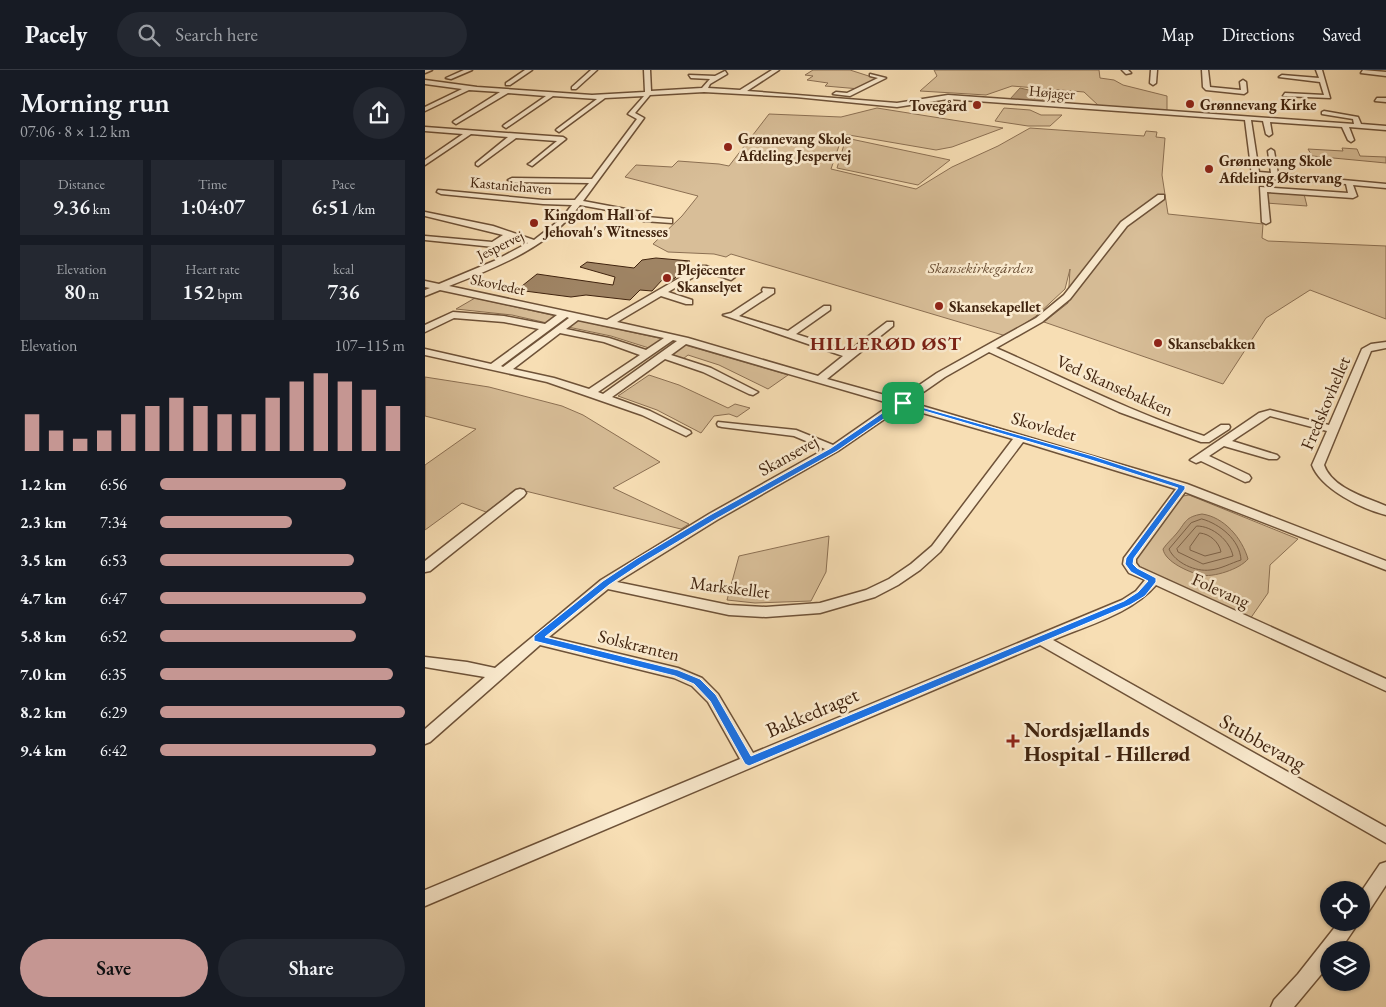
<!DOCTYPE html>
<meta charset="utf-8">
<style>
body{margin:0;font-family:"EB Garamond",serif;background:#242831;color:#f1f3f6;height:100vh;display:flex;flex-direction:column;font-size:19px;white-space:nowrap}
*{box-sizing:border-box;margin:0}
p{font-size:16px;color:#9ea1a6}
.icon{flex:none;width:28px;height:28px;fill:none;stroke:currentColor;stroke-width:2;stroke-linecap:round;stroke-linejoin:round}
.map{position:relative;flex:1;overflow:hidden}
.drawer{display:flex;flex-direction:column;background:#171b24;width:425px}
.drawer>*{flex:none}
.tools{position:absolute;left:895px;top:811px;display:grid;gap:10px}
.tools a{display:grid;place-items:center;width:50px;height:50px;border-radius:50%;background:#171b24;box-shadow:0 1px 4px #0004;font-size:25px}
.pin{position:absolute;display:grid;place-items:center;width:42px;height:42px;color:#fff;margin:-21px;border-radius:10px;box-shadow:0 2px 8px #0006}
.round{display:grid;place-items:center;flex:none;width:52px;height:52px;border-radius:26px;background:#242831}
.head{display:flex;align-items:center;justify-content:space-between;height:85px;padding:0 20px}
h1{font-size:28px;font-weight:600;line-height:38px}
.figures{display:grid;grid-template-columns:repeat(3,1fr);gap:8px;height:85px;padding:5px 20px}
.figures div{display:grid;align-content:center;border-radius:0px;background:#242831;text-align:center}
.figures b{font-size:21px;font-weight:600}
.figures small{font-size:14px;font-weight:400}
.figures p{font-size:14px}
.chart{height:140px;padding:10px 20px}
.chart p{display:flex;justify-content:space-between}
.chart svg{width:100%;height:90px;margin-top:5px;stroke:#c59692;stroke-width:6}
.cta{display:flex;gap:10px;margin-top:auto;padding:10px 20px}
.cta a{flex:1;height:58px;border-radius:30px;background:#c59692;color:#111;font-size:20px;font-weight:600;line-height:58px;text-align:center}
.cta a+a{background:#242831;color:#f1f3f6}
ul{padding:0 20px;list-style:none;font-size:16px}
li{display:grid;grid-template-columns:80px 60px 1fr;align-items:center;height:38px}
li i{height:12px;border-radius:6px;background:#c59692}
header{display:flex;align-items:center;gap:30px;box-sizing:border-box;height:70px;padding:0 25px;background:#171b24;border-bottom:1px solid #363941}
header strong{font-size:24px}
nav{display:flex;gap:28px;margin-inline-start:auto;font-size:18px}
.search{width:350px;height:45px;background:#242831;display:flex;align-items:center;gap:12px;box-sizing:border-box;padding:0 18px;border-radius:28px;color:#9ea1a6;font-size:19px}
main{display:flex;flex:1;min-height:0}
.map>svg:first-child{display:block}
</style>
<header>
<strong>Pacely</strong>
<div class="search"><svg class="icon" aria-label="search" viewBox="0 0 24 24"><circle cx="10" cy="10" r="6"/><path d="M15 15l6 6"/></svg>Search here</div>
<nav><a>Map</a><a>Directions</a><a>Saved</a></nav>
</header>
<main>
<section class="drawer">
<div class="head"><div><h1>Morning run</h1><p>07:06 · 8 × 1.2 km</p></div><a class="round"><svg class="icon" aria-label="share" viewBox="0 0 24 24"><path d="M12 15V3M7 8l5-5 5 5M5 13v7h14v-7"/></svg></a></div>
<div class="figures">
<div><p>Distance</p><b>9.36<small> km</small></b></div>
<div><p>Time</p><b>1:04:07</b></div>
<div><p>Pace</p><b>6:51<small> /km</small></b></div>
</div>
<div class="figures">
<div><p>Elevation</p><b>80<small> m</small></b></div>
<div><p>Heart rate</p><b>152<small> bpm</small></b></div>
<div><p>kcal</p><b>736</b></div>
</div>
<div class="chart"><p><span>Elevation</span>107–115 m</p>
<svg viewBox="0 0 160 44" preserveAspectRatio="none"><path d="M5 44V26M15 44V34M25 44V38M35 44V34M45 44V26M55 44V22M65 44V18M75 44V22M85 44V26M95 44V26M105 44V18M115 44V10M125 44V6M135 44V10M145 44V14M155 44V22"/></svg>
</div>
<ul>
<li><b>1.2 km</b>6:56<i style="width:76%"></i></li>
<li><b>2.3 km</b>7:34<i style="width:54%"></i></li>
<li><b>3.5 km</b>6:53<i style="width:79%"></i></li>
<li><b>4.7 km</b>6:47<i style="width:84%"></i></li>
<li><b>5.8 km</b>6:52<i style="width:80%"></i></li>
<li><b>7.0 km</b>6:35<i style="width:95%"></i></li>
<li><b>8.2 km</b>6:29<i style="width:100%"></i></li>
<li><b>9.4 km</b>6:42<i style="width:88%"></i></li>
</ul>
<div class="cta"><a>Save</a><a>Share</a></div>
</section>
<div class="map">
<svg width="961" height="937" viewBox="0 0 961 937">
<rect width="100%" height="100%" fill="#f7deb4"/>
<filter id="stains"><feTurbulence type="fractalNoise" baseFrequency=".004" numOctaves="4"/><feColorMatrix values="0 0 0 0 .2 0 0 0 0 .09 0 0 0 0 .02 0 0 0 .5 -.17"/></filter>
<radialGradient id="worn" r=".72"><stop offset=".6" stop-color="#630" stop-opacity="0"/><stop offset="1" stop-color="#630" stop-opacity=".3"/></radialGradient>
<g fill="#d8be98" stroke="#8c7053">
<polygon points="388,0 425,0 453,9 435,19 400,16 403,13 382,10 388,6 380,5"/>
<polygon points="509,0 674,0 675,8 689,10 698,15 742,26 742,42 674,36 659,22 587,16 561,25 495,21 512,6"/>
<polygon points="452,38 578,58 527,77 511,80 418,64 406,99 491,119 527,97 573,76 605,58 719,66 721,61 732,62 731,67 740,68 737,105 743,144 838,154 837,168 843,171 961,176 961,249 885,220 841,248 798,314 619,252 643,233 645,199 640,219 611,246 581,266 306,184 301,187 289,184 243,182 228,174 257,146 273,126 200,107 211,95 247,97 253,91 294,94 304,96 344,44 416,47"/>
<polygon points="579,38 605,40 616,45 637,45 625,56 603,56 570,51"/>
<polygon points="421,68 525,90 493,115 412,98"/>
<polygon points="917,78 932,79 935,86 961,87 961,93 887,86 883,79 918,81"/>
<polygon points="839,121 879,124 882,136 841,133"/>
<polygon points="50,228 131,246 122,253 87,245 31,239"/>
<polygon points="151,250 238,269 224,278 186,266 143,257"/>
<polygon points="260,275 363,305 343,319 294,295 263,285 258,289 245,285"/>
<polygon points="224,305 254,315 303,338 310,334 325,338 312,347 304,344 289,346 276,363 232,340 193,326"/>
<polygon points="0,307 64,317 137,336 158,345 235,392 188,418 264,454 256,459 92,419 61,442 37,433 0,460 0,395 51,359 0,346"/>
<polygon points="764,425 873,469 845,495 843,523 825,549 715,499 710,494 710,489 758,426"/>
<polygon points="404,466 401,502 386,531 330,533 302,530 314,486"/>
</g>
<g fill="#b99e7c" stroke="#896d50">
<polygon points="595,18 617,23 620,25 620,28 614,32 585,29"/>
<path d="M777,444C799,447 817,468 823,489C815,499 788,508 775,505C764,502 740,492 738,479C742,473 747,469 752,463C761,452 760,447 777,444Z"/>
</g>
<g fill="none" stroke-linecap="round" stroke-linejoin="round">
<g stroke="#7c6045" stroke-width="1">
<path d="M777,449C795,454 815,470 816,490C806,493 796,499 785,500C771,502 750,493 744,479L766,453Z"/>
<path d="M772,456C788,456 805,471 808,486L778,494L753,482L752,479Z"/>
<path d="M775,463C785,464 794,472 796,482L780,486L765,480V477Z"/>
</g>
</g>
<polygon fill="#9f8464" stroke="#40230e" points="231,188 265,191 250,208 247,210 238,209 227,221 215,220 205,230 161,225 146,227 92,220 112,204 188,215 190,207 155,197 162,192 209,198 217,190"/>
<g fill="none" stroke-linecap="round" stroke-linejoin="round">
<g stroke="#6e5238" stroke-width="3">
<g id="minor">
<polygon points="0,0 7,0 0,3"/>
<polygon points="39,0 47,0 26,9 21,8"/>
<polygon points="100,0 107,0 85,15 81,15 81,13"/>
<polygon points="166,0 172,0 151,19 147,19 147,17"/>
<path d="M219,0H225L226,21L277,18L285,9L266,8L264,5L290,6L300,1L302,4L285,14L283,18L315,20L347,0H354L322,21L472,33L523,25L929,54L928,49L897,44V42L899,41L933,47L936,54L961,56V60L924,57L929,70L926,72L923,70L917,57L845,52L847,64L844,66L841,64L838,51L826,50L834,102L846,103L843,81L846,79L849,81L853,104L961,114V118L928,115L932,126L928,128L842,122L845,152L841,154L837,152L835,117L923,123L921,114L850,109L827,105L820,50L523,29L472,37L371,27L279,22L225,25L210,43L219,48L158,131L222,143V147L244,149H247V153L218,151L214,149L215,146L155,135C123,178 72,197 24,216L182,250L275,196H281L310,207L306,210L279,201L243,222L267,230V234H261L236,226L192,252L263,268L393,306L418,286L298,245L306,243L338,222L337,220L338,218L349,219V223L314,246L363,261L399,236H405V240L371,264L424,281L462,252H468V256L402,309L474,329L512,303L611,248L639,225L696,152L733,125H739V129L702,156L645,229L617,252L571,278C640,308 707,343 779,366L796,355H804L805,357L804,359L784,372H776L694,342L564,282L520,307L484,332L762,414L961,491V500L760,422L711,489V493L714,497L961,609V621L731,515C706,544 663,555 628,570L961,757V773L615,575L0,836V820L315,689L283,632L267,616L249,608L115,575L5,672L0,674V659L60,607L0,597V587L42,592L70,598L176,510L284,444L400,379L369,366L297,357L293,356L292,354L293,352L371,360L408,375L467,334L261,274L246,285L286,298L333,322L328,325L324,324L278,302L240,289L187,327L225,341L265,361L266,363L261,366L217,345L122,312L0,285V279L66,294L114,259L79,252L29,248L0,262V255L28,242L79,246L120,254L132,245L15,220L0,226V220L5,218L0,217V211L14,214L69,191L103,173L85,167L69,177L0,170V166L67,172L78,165L0,146V142L68,156L109,170L136,149L147,135L118,134L16,124L12,122L13,120L118,130H150L164,113L87,112L83,110L87,108L167,109L212,49L203,44L219,26L180,28L134,62L131,60L132,59L172,29L128,26L81,58L78,56L79,55L121,26L83,23L31,54L28,52L29,51L75,22L44,20L0,41V37L37,19L0,14V10L52,17L167,25L220,22ZM142,247L144,248L78,297L76,296ZM153,250L239,268L221,280L184,268L141,259ZM135,263L179,272L215,285L164,319L129,308L88,299ZM248,270L252,271L178,324L173,322ZM477,337L588,369L507,476L486,494L464,509L441,520L395,533L341,537L304,535L192,512L292,450L413,381ZM598,372L751,419L699,488L698,494L704,503L720,510L711,521L697,530L328,683L293,624L277,608L253,598L124,567L183,519L304,545L341,547L395,543L450,527L473,515L495,500L515,482Z"/>
<polygon points="697,0 703,0 706,3 701,4"/>
<polygon points="726,0 732,0 731,13 728,15 725,13"/>
<polygon points="777,0 783,0 785,17 816,20 815,12 818,10 821,12 822,22 819,24 781,20 778,17"/>
<polygon points="891,0 897,0 905,28 858,26 860,23 899,25 895,12 854,7 857,5 894,8"/>
<polygon points="938,0 961,2 961,6 936,3"/>
<polygon points="445,4 461,8 425,26 408,24 411,22 422,23 453,8 445,6"/>
<polygon points="952,28 961,28 961,32 950,31"/>
<polygon points="0,57 138,67 141,69 107,96 103,94 105,93 132,71 91,68 53,96 51,95 51,93 83,67 46,64 0,95 0,90 38,64 0,61"/>
<path d="M961,272V278L946,281L899,395C907,418 940,427 961,436V445C937,439 896,419 887,395L902,361L845,346L807,371L852,385L854,387L852,389H844L799,376L784,386L824,405L826,408L824,411L820,412L776,391L771,393L765,390L834,343L845,340L904,355L937,279L946,274Z"/>
<polygon points="95,419 99,420 101,423 99,426 5,501 0,502 0,491 91,420"/>
<polygon points="961,792 961,815 942,844 936,846 936,822 955,794"/>
<polygon points="914,852 934,852 915,880 904,880 904,895 869,937 846,937 849,930 873,904"/>
</g>
</g>
<use href="#minor" fill="#faeace" fill-rule="evenodd"/>
</g>
<path fill="#1a73e8" stroke="#fff" fill-rule="evenodd" d="M475,331L668,386L760,416V419L709,488L708,494L712,498L731,508V512L720,526L705,535L324,696L320,694L285,631L269,614L250,606L109,571V566L178,511L211,489L285,445L406,378ZM479,335L663,389L753,418L701,488L700,494L706,502L723,511L713,522L699,531L326,686L291,625L275,609L253,600L120,567L184,515L217,493L291,449L412,381Z"/>
<g fill="#8f2418" stroke="#faeace" stroke-width="2">
<circle cx="765" cy="34" r="5"/>
<circle cx="552" cy="35" r="5"/>
<circle cx="303" cy="77" r="5"/>
<circle cx="784" cy="99" r="5"/>
<circle cx="109" cy="153" r="5"/>
<circle cx="242" cy="208" r="5"/>
<circle cx="514" cy="236" r="5"/>
<circle cx="733" cy="273" r="5"/>
<path d="M585.5 663.5h5v5h5v5h-5v5h-5v-5h-5v-5h5z"/>
</g>
<g text-anchor="middle" dominant-baseline="central" stroke-width="5" stroke-linejoin="round" paint-order="stroke">
<g font-size="15" fill="#40230e" stroke="#faeace">
<text transform="translate(627 22) rotate(5)">Højager</text>
<text transform="translate(86 115) rotate(5)">Kastaniehaven</text>
<text transform="translate(75 175) rotate(-26)">Jespervej</text>
<text transform="translate(73 214) rotate(12)">Skovledet</text>
</g>
<g font-size="15" font-weight="bold" fill="#40230e" stroke="#faeace" text-anchor="start">
<text x="775" y="34">Grønnevang Kirke</text>
<text x="542" y="35" text-anchor="end">Tovegård</text>
<text x="313" y="68">Grønnevang Skole<tspan x="313" dy="17">Afdeling Jespervej</tspan></text>
<text x="794" y="90">Grønnevang Skole<tspan x="794" dy="17">Afdeling Østervang</tspan></text>
<text x="119" y="144">Kingdom Hall of<tspan x="119" dy="17">Jehovah's Witnesses</tspan></text>
<text x="252" y="199">Plejecenter<tspan x="252" dy="17">Skanselyet</tspan></text>
<text x="524" y="236">Skansekapellet</text>
<text x="743" y="273">Skansebakken</text>
</g>
<g font-size="15" font-style="italic" fill="#664a30" stroke="#faeace">
<text x="556" y="197">Skansekirkegården</text>
</g>
<g font-size="18" fill="#40230e" stroke="#faeace">
<text transform="translate(690 315) rotate(24)">Ved Skansebakken</text>
<text transform="translate(900 333) rotate(-67)">Fredskovhellet</text>
<text transform="translate(619 356) rotate(16)">Skovledet</text>
<text transform="translate(363 385) rotate(-29)">Skansevej</text>
<text transform="translate(305 517) rotate(7)">Markskellet</text>
<text transform="translate(796 520) rotate(24)">Folevang</text>
<text transform="translate(214 575) rotate(14)">Solskrænten</text>
</g>
<g font-size="19" font-weight="bold" letter-spacing="1" fill="#7a1f14" stroke="#faeace">
<text x="461" y="273">HILLERØD ØST</text>
</g>
<g font-size="21" fill="#40230e" stroke="#faeace">
<text transform="translate(387 642) rotate(-23)">Bakkedraget</text>
<text transform="translate(838 672) rotate(29)">Stubbevang</text>
</g>
<g font-size="21" font-weight="bold" fill="#40230e" stroke="#faeace" text-anchor="start">
<text x="599" y="659">Nordsjællands<tspan x="599" dy="24">Hospital - Hillerød</tspan></text>
</g>
</g>
<rect width="100%" height="100%" filter="url(#stains)"/>
<rect width="100%" height="100%" fill="url(#worn)"/>
</svg>
<div class="tools">
<a><svg class="icon" aria-label="locate" viewBox="0 0 24 24"><circle cx="12" cy="12" r="6"/><path d="M12 2v4M12 18v4M2 12h4M18 12h4"/></svg></a>
<a><svg class="icon" aria-label="layers" viewBox="0 0 24 24"><path d="M12 4l9 5-9 5-9-5zM3 14l9 5 9-5"/></svg></a>
</div>
<div class="pin" style="left:478px;top:333px;background:#1e9e55"><svg class="icon" aria-label="arrive" viewBox="0 0 24 24"><path d="M6 21V4h12l-3 4 3 4H6"/></svg></div>
</div>
</main>
